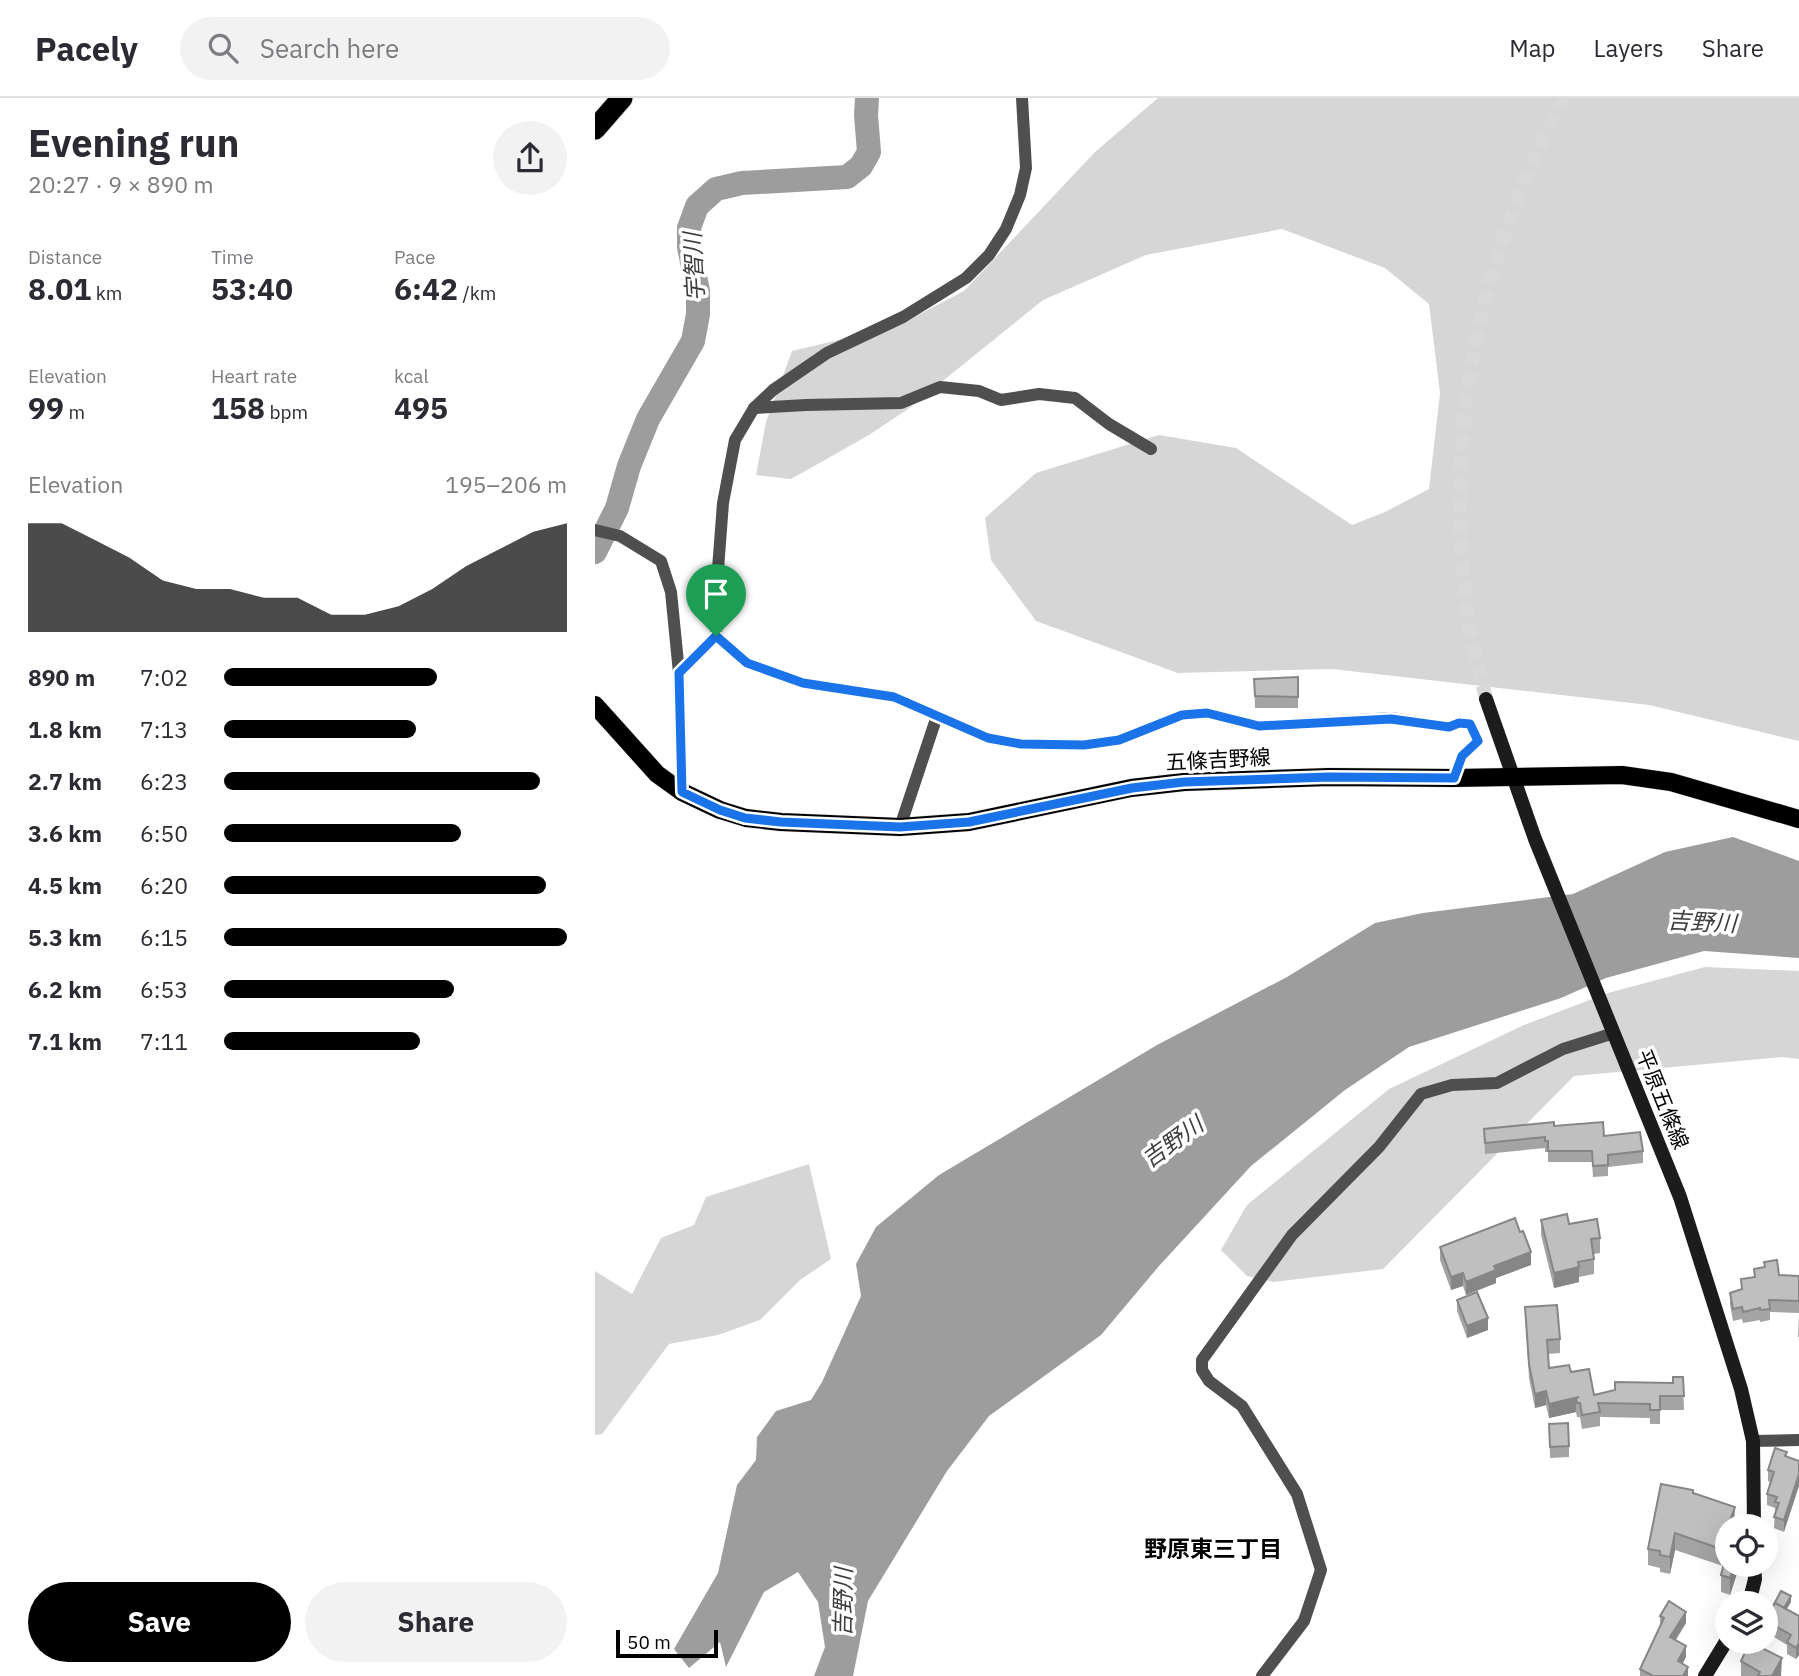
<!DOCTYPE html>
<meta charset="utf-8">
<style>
body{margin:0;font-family:"IBM Plex Sans","Noto Sans JP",sans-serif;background:#f2f2f3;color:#2b2b33;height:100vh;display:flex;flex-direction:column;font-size:26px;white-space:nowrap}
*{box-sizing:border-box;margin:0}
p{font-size:23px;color:#7c7c81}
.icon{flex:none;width:38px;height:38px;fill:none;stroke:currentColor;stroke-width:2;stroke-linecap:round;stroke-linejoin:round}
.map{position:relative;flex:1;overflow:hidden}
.drawer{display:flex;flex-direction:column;background:#fff;width:595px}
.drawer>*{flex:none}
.tools{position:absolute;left:1120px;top:1416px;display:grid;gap:14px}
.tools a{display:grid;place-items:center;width:63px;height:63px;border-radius:50%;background:#fff;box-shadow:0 7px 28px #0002;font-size:35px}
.scale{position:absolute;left:21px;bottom:18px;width:102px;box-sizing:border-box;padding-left:7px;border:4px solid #000;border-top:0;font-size:19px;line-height:24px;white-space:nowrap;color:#000;-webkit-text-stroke:5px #fff;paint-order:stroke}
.pin{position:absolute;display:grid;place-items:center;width:60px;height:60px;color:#fff;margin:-72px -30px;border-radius:50% 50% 50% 0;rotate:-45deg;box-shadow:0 0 7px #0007}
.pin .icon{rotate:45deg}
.round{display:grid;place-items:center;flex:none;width:74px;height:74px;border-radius:37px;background:#f2f2f3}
.headline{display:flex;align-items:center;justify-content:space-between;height:119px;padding:0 28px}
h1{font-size:38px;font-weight:700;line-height:52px}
.metrics{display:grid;grid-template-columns:repeat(3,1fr);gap:10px;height:119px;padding:7px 28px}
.metrics div{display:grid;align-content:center}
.metrics b{font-size:30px;font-weight:700}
.metrics small{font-size:19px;font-weight:400}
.metrics p{font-size:19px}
.chart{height:196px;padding:14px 28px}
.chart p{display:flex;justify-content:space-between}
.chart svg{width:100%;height:126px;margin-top:7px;fill:#000;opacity:.7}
.button{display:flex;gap:14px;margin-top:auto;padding:14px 28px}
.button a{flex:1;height:80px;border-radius:42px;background:#000;color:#fff;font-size:28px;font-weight:700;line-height:80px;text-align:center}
.button a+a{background:#f2f2f3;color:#2b2b33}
ul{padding:0 28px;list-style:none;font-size:23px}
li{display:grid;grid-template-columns:112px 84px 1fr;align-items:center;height:52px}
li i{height:18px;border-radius:9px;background:#000}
header{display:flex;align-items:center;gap:42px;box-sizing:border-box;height:98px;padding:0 35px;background:#fff;border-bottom:2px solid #e1e1e2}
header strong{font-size:33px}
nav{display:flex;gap:38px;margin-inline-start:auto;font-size:24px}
.search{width:490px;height:63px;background:#f2f2f3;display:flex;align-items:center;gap:18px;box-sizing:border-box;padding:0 24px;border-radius:38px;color:#7c7c81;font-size:26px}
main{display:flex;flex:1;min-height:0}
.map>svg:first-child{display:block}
</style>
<header>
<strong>Pacely</strong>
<div class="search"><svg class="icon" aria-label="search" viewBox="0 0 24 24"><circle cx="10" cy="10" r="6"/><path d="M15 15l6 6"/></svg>Search here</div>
<nav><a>Map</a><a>Layers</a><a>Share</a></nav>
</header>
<main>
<section class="drawer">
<div class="headline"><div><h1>Evening run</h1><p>20:27 · 9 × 890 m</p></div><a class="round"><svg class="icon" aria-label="share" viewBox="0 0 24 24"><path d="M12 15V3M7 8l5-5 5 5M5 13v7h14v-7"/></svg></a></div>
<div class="metrics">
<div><p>Distance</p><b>8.01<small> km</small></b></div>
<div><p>Time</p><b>53:40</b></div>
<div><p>Pace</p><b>6:42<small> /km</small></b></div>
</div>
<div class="metrics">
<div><p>Elevation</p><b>99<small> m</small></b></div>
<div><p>Heart rate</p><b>158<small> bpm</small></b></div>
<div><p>kcal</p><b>495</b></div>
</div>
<div class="chart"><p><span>Elevation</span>195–206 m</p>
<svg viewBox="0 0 160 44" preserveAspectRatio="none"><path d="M0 44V6L10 6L20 12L30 18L40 26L50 29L60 29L70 32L80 32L90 38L100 38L110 35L120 29L130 21L140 15L150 9L160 6V44z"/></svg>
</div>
<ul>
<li><b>890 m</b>7:02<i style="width:62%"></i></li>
<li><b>1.8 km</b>7:13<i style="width:56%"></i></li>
<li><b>2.7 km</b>6:23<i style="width:92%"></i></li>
<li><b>3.6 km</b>6:50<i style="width:69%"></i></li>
<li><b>4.5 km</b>6:20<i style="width:94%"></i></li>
<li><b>5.3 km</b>6:15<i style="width:100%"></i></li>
<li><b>6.2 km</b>6:53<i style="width:67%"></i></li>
<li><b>7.1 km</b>7:11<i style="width:57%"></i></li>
</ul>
<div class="button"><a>Save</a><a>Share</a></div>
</section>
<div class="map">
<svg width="1204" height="1578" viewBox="0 0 1204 1578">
<rect width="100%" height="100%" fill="#fff"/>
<g fill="#d6d6d6">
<polygon points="563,0 1204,0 1204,643 1054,607 737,571 583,575 441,523 396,462 390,420 441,375 564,337 641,350 757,427 790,414 834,391 845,295 834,206 790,170 687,131 551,157 448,202 313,311 274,337 196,381 161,377 171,324 197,253 302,228 369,193 500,54"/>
<polygon points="1110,869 1204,873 1204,961 1187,959 979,978 788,1171 678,1184 652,1178 626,1152 652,1107 794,991 929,927 1013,895"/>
<polygon points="214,1066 236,1161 205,1182 165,1222 123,1237 74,1246 7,1336 0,1337 0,1173 37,1196 66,1140 99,1127 111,1099"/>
</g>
<polygon fill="#9d9d9d" points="1138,739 1204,763 1204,860 1109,853 1011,880 966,900 814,949 750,992 656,1068 564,1168 506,1237 394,1318 352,1373 273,1503 258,1578 219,1578 230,1549 223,1504 203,1474 169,1494 131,1569 125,1544 94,1570 79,1551 123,1475 142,1387 161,1362 162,1339 181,1313 216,1302 227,1284 266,1198 261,1166 281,1129 344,1077 562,947 692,879 780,825 828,815 978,796 1070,754"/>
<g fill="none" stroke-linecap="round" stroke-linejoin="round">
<polyline stroke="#9d9d9d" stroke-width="24" points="0,454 22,410 34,368 53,321 98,243 103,216 103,193 94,149 94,130 102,108 121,91 147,85 252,79 266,68 274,54 271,17 272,0"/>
<path stroke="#d9d9d9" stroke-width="14" stroke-dasharray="14 7" stroke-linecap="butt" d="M891,601C886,579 879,556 875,534C853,389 867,248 919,111C934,74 949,34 970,0"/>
<g stroke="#dbdbdb" stroke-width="19">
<polyline id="primary" points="0,607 62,676 87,694 125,712 151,720 186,724 305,729 374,724 536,690 589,684 734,679 859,680 1027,677 1076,684 1204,721"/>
</g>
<g stroke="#dbdbdb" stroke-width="23">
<polyline id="highway" points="0,31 27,0"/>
</g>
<g stroke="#4f4f4f" stroke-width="12">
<polyline points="159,310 211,307 306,305 345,289 384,293 406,302 444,296 480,300 514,326 556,351"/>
<polyline points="0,432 25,438 66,463 76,494 84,575 87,694"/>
<polyline points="121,538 152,565 208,585 299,599 393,640 426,646 489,647 524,642 587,617 612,615 664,628 796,620 854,629 864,625 875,626 883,643 867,658 859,680"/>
<polyline points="84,575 121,538 122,484 128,405 140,342 159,310 178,292 232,255 308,219 371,180 394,157 411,131 425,97 431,70 427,0"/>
<polyline points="305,729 342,618"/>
<polyline points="1158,1343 1204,1342"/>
<polyline points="667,1578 709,1523 726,1472 702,1396 647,1308 614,1283 607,1272 607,1262 697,1137 784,1049 826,996 857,987 902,985 968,951 1019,935"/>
</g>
<g stroke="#1c1c1c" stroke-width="14">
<polyline points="891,601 940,741 1085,1099 1146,1291 1158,1343 1159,1428"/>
<polyline points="1154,1505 1160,1481 1159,1466"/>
<polyline points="1110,1578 1132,1542"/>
</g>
<use href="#primary" stroke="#000" stroke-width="18"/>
<use href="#highway" stroke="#000" stroke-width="21"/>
</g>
<g fill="#a4a4a4">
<polygon points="703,579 703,610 660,610 659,581"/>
<polygon points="959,1028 1009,1038 1048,1053 1048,1065 1013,1069 1013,1078 998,1079 997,1064 953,1064 953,1054 950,1054 950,1050 890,1056 889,1031"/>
<polygon points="946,1122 974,1126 1005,1140 1005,1155 999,1156 999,1176 984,1179 984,1184 959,1190 946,1137"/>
<polygon points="845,1149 936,1167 901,1180 901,1185 871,1197 868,1188 856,1192 845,1162"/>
<polygon points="1169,1164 1184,1177 1204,1178 1204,1239 1203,1239 1204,1215 1175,1214 1175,1222 1165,1224 1165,1222 1148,1225 1147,1221 1138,1223 1135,1206 1135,1195 1146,1191 1146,1181 1159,1179 1159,1171 1169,1169"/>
<polygon points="862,1202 893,1232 872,1240 862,1213"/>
<polygon points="930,1209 965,1241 965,1255 953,1256 954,1270 976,1274 999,1297 1078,1285 1088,1279 1089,1312 1065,1312 1065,1326 1055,1326 1055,1320 1005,1319 1005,1328 987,1331 985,1319 982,1319 981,1314 954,1320 951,1307 940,1310 934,1280"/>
<polygon points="954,1326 974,1348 974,1359 955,1360"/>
<polygon points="1192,1354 1189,1434 1179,1430 1180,1410 1172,1407 1172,1396 1176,1385 1173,1383 1173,1372"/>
<polygon points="1098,1395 1140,1426 1139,1428 1132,1428 1132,1466 1145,1466 1135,1497 1126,1494 1126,1477 1128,1468 1080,1452 1075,1476 1065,1474 1065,1470 1053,1467 1053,1451"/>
<polygon points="1196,1504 1191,1511 1204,1518 1204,1557 1201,1561 1192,1556 1192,1547 1171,1534 1171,1520"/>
<polygon points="1065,1518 1091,1525 1081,1542 1091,1559 1087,1566 1093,1578 1045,1578 1045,1571 1065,1529"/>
<polygon points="1146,1563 1186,1578 1146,1578"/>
</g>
<g fill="#868686">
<polygon points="936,1154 936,1167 901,1180 901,1185 871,1197 871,1184 899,1168"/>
<polygon points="984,1169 984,1184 959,1190 959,1175"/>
<polygon points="868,1175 868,1188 856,1192 856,1179"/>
<polygon points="893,1220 893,1232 872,1240 872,1228"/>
<polygon points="951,1293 951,1307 940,1310 940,1296"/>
<polygon points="984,1299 981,1300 981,1314 954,1320 954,1306"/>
<polygon points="1204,1376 1204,1388 1189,1434 1189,1422"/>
<polygon points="1140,1409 1139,1428 1133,1428"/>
<polygon points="1080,1435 1080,1452 1075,1476 1075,1459"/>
<polygon points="1140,1466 1145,1466 1135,1497 1135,1480"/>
<polygon points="1196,1498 1196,1504 1187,1519 1187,1513"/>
<polygon points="1091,1514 1091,1525 1075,1550 1075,1539"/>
<polygon points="1204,1545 1204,1557 1201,1561 1201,1550"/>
<polygon points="1091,1548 1091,1559 1083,1574 1083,1563"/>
<polygon points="1187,1560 1186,1578 1177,1578"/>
<polygon points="1093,1569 1093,1578 1088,1578"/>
</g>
<g fill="#bfbfbf" stroke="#868686" stroke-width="2">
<polygon points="703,579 703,599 660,598 659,581"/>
<polygon points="959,1024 959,1028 1008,1024 1009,1038 1045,1034 1048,1053 1013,1057 1013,1067 998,1068 997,1053 953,1053 953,1043 950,1043 950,1039 890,1045 889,1031"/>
<polygon points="972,1116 974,1126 1002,1121 1005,1140 996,1141 999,1161 983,1164 984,1169 959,1175 946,1122"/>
<polygon points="920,1120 925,1134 928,1133 936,1154 899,1168 901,1172 871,1184 868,1175 856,1179 845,1149"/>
<polygon points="1182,1162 1184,1177 1204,1178 1204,1203 1174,1202 1175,1211 1165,1212 1165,1210 1148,1214 1147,1209 1138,1211 1135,1195 1147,1191 1146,1181 1160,1179 1159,1171 1170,1169 1169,1164"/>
<polygon points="882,1194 893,1220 872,1228 862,1202"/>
<polygon points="962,1207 965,1241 952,1242 954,1270 974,1267 976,1274 994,1271 999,1297 1020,1292 1020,1284 1078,1285 1078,1279 1088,1279 1089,1298 1065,1298 1065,1312 1055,1312 1055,1306 1003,1305 1005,1314 987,1317 985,1305 982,1305 981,1300 984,1299 954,1306 951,1293 940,1296 934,1266 930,1209"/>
<polygon points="973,1325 974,1348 955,1349 954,1326"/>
<polygon points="1180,1350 1192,1354 1190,1358 1204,1363 1204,1376 1189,1422 1179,1419 1184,1405 1180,1404 1182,1399 1172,1396 1179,1374 1173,1372"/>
<polygon points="1066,1386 1098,1392 1098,1395 1140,1409 1133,1428 1132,1428 1132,1466 1140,1466 1135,1480 1126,1477 1132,1453 1080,1435 1075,1459 1065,1457 1065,1453 1053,1451"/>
<polygon points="1186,1493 1196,1498 1189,1510 1180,1505 1178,1508"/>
<polygon points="1074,1503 1091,1514 1075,1539 1091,1548 1083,1563 1093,1569 1088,1578 1058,1578 1045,1571 1069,1520 1065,1518"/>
<polygon points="1180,1505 1204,1518 1204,1545 1201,1550 1192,1544 1196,1537 1171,1523 1171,1520"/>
<polygon points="1155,1544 1187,1560 1177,1578 1165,1578 1163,1577 1165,1574 1146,1563"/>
</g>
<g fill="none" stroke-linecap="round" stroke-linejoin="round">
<g stroke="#fff" stroke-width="14">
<polygon id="route" points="121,538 152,565 208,585 299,599 393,640 426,646 489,647 524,642 587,617 612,615 664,628 796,621 854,629 864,625 875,626 883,643 867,658 859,680 734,679 589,684 537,690 374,724 305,729 186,724 150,720 125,712 87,694 84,575"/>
</g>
<use href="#route" stroke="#1a73e8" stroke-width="9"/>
</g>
<g text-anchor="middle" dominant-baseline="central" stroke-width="7" stroke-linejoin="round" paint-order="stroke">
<g font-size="21" fill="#000" stroke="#fff">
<text transform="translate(623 661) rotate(-3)">五條吉野線</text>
<text transform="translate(1068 1001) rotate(68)">平原五條線</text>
</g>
<g font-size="23" font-style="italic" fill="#3e3e3e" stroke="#fff">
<text transform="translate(98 169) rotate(-93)">宇智川</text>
<text transform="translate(1107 823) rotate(3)">吉野川</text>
<text transform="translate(577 1043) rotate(-36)">吉野川</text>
<text transform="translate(247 1504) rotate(-89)">吉野川</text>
</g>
<g font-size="23" font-weight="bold" fill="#000" stroke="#fff">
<text x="618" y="1450">野原東三丁目</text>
</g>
</g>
</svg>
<div class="tools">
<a><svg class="icon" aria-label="locate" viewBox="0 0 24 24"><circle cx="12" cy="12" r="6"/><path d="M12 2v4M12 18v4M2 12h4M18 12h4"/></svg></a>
<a><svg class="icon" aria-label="layers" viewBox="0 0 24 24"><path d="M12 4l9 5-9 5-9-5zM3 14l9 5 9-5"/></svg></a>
</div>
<div class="scale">50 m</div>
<div class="pin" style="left:121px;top:538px;background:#1e9e55"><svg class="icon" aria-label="arrive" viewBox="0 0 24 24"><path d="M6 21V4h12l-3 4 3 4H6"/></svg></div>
</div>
</main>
